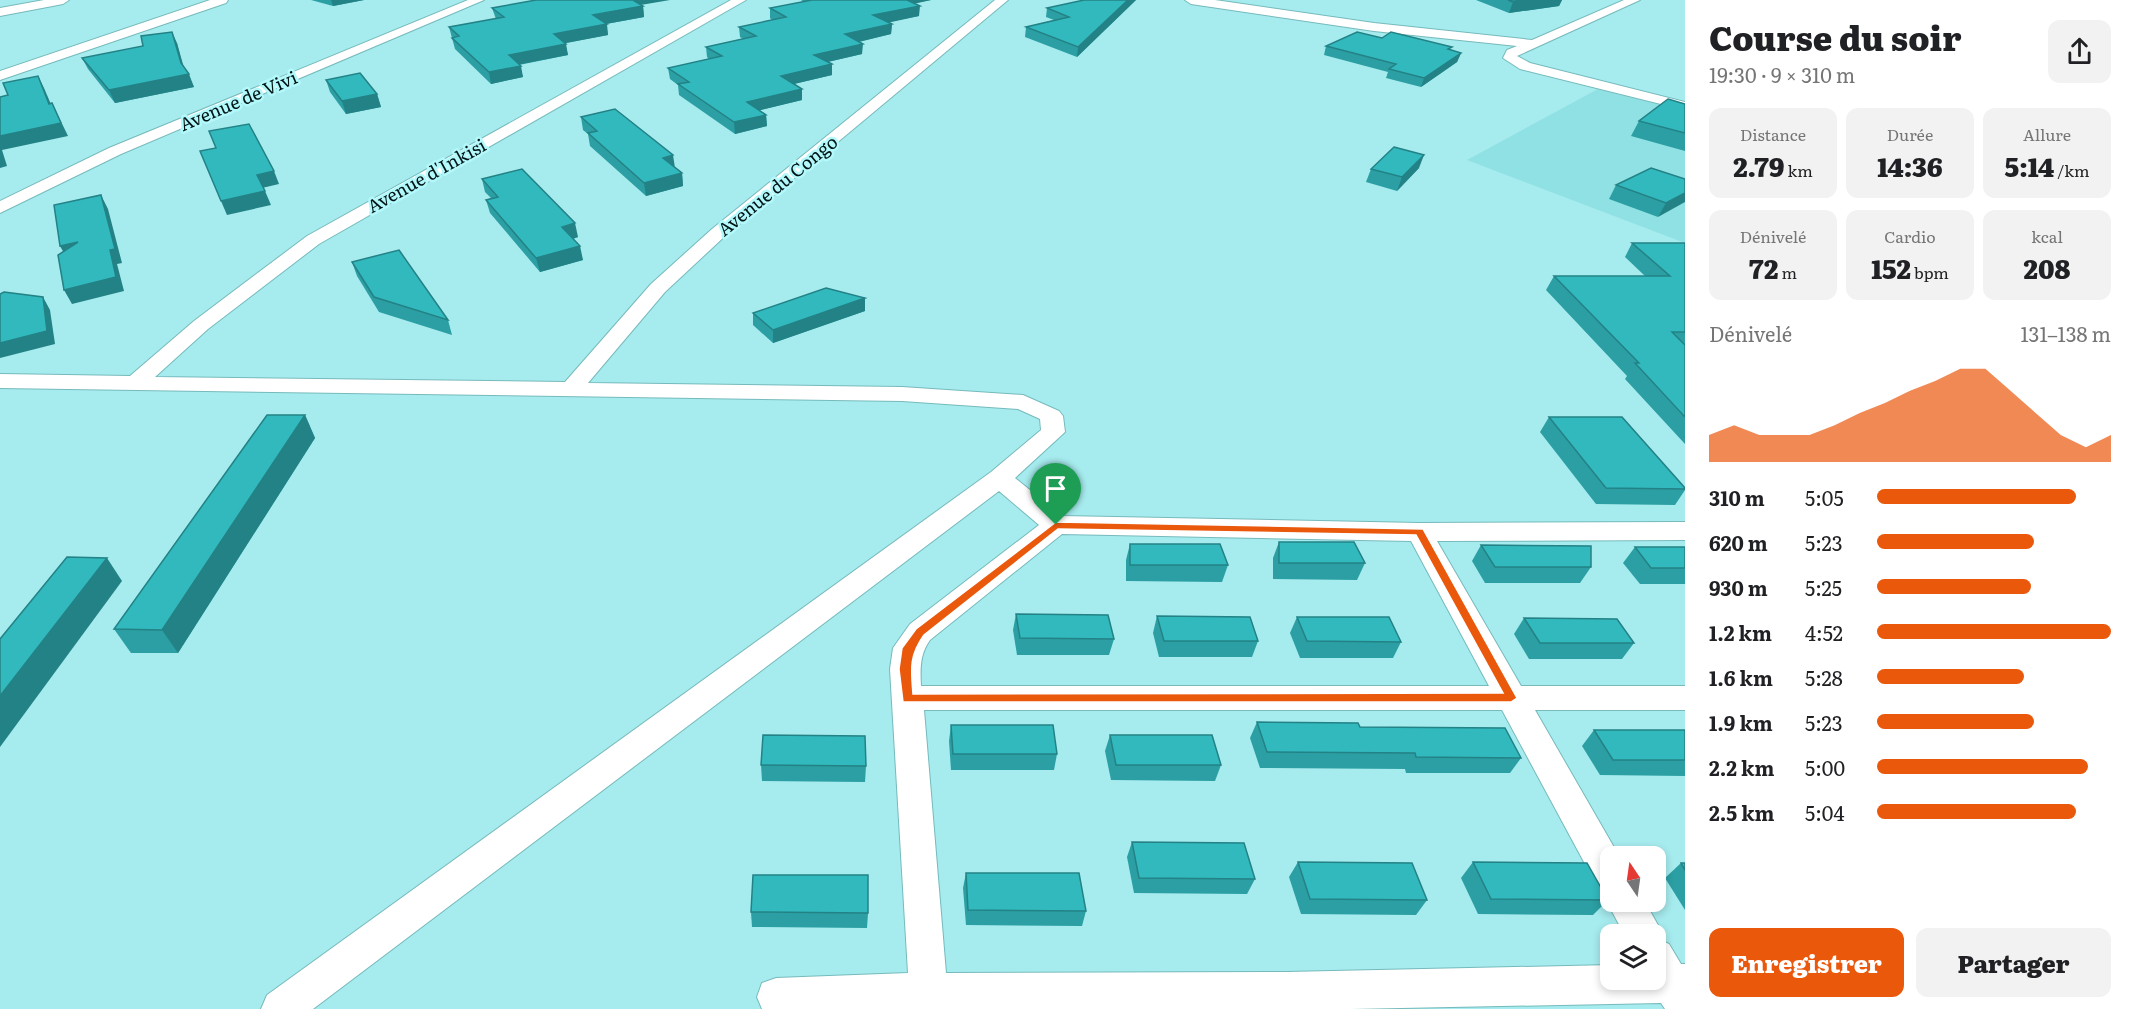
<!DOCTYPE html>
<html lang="fr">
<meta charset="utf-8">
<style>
body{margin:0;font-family:Literata,serif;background:#f2f2f2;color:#202124;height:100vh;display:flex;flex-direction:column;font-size:22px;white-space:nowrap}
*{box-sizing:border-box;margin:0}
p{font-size:20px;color:#757577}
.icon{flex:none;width:33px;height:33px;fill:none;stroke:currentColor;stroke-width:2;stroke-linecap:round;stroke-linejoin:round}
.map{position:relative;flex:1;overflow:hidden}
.drawer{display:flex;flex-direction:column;background:#fff;width:450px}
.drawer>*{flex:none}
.needle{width:39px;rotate:347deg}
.controls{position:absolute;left:1600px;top:846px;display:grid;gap:12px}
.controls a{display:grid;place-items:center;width:66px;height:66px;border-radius:12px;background:#fff;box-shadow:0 3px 9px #0003;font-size:30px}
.pin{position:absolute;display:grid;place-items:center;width:51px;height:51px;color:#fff;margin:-62px -26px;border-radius:50% 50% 50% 0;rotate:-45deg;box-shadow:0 0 6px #0007}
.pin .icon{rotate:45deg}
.round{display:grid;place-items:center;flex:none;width:63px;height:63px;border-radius:12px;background:#f2f2f2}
.headline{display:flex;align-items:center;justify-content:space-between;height:102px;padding:0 24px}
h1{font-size:33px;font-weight:800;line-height:45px}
.metrics{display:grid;grid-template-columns:repeat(3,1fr);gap:9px;height:102px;padding:6px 24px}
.metrics div{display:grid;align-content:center;border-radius:12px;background:#f2f2f2;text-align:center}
.metrics b{font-size:26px;font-weight:800}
.metrics small{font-size:16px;font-weight:400}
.metrics p{font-size:16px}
.chart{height:168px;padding:12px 24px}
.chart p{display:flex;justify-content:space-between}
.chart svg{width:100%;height:108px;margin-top:6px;fill:#ea580c;opacity:.7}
.primary-button{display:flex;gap:12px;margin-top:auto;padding:12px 24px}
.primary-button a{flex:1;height:69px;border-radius:12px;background:#ea580c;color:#fff;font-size:24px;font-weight:800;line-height:69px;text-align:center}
.primary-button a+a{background:#f2f2f2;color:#202124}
ul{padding:0 24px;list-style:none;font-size:20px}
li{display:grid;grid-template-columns:96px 72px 1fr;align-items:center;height:45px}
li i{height:15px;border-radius:8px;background:#ea580c}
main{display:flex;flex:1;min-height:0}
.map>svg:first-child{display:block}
</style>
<main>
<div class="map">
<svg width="1685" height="1009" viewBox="0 0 1685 1009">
<rect width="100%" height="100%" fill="#a6ebee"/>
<polygon fill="#90e1e4" points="1598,89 1685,111 1685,243 1467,160"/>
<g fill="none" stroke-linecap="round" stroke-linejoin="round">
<g stroke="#76babc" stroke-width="2">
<g id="street">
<polygon points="44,0 69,0 63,4 0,16 0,8"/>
<polygon points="210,0 228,0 226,3 0,80 0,71"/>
<polygon points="468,0 484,0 121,154 0,213 0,201 109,148"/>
<path d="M731,0H746L319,244L208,329L155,377L565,382L651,284L712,229L995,0H1008L724,237L665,292L588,383L902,387L1023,395L1059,411L1063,416L1065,432L1015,478L1062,516L1419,523L1685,522V540L1437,541L1521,686H1685V710H1535L1619,856H1611V893L1598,888L1502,710H924L946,973L1287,972L1611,965V980H1656V934H1624L1607,902L1611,893V902H1645L1663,934L1660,940L1669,944L1681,964H1685V1009H1665L1661,1003L1351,1009H762L757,997L762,983L776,978L908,973L890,669L893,648L910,624L1039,525L999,491L313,1009H261L267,995L991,472L1041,430L1040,419L1018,409L902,401L0,388V374L130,376L194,321L307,236ZM1062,534L1411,541L1489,686H921C920,668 920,654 930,640Z"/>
<polygon points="1185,0 1215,0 1374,23 1532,40 1624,0 1640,0 1517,56 1530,63 1685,102 1685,110 1520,69 1503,58 1507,50 1517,46 1374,31 1191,4"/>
</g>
</g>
<use href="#street" fill="#fff" fill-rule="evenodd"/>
</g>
<g fill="#2b9fa3">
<polygon points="311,0 364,0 333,6"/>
<polygon points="801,0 931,0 915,3 919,16 888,22 892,24 891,34 859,42 862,54 828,62 832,75 794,84 802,89 802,100 760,110 766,115 767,126 735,134 679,95 678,85 670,79 668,68 709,59 707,57 706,47 743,39 740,37 739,27 772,20 770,18 770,8 804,2"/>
<polygon points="1084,0 1136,0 1077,57 1025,37 1026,27 1054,20 1046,17 1047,8"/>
<polygon points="1476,0 1562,0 1559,6 1509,13"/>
<polygon points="641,5 643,6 644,17 606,24 608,35 565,43 568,55 519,65 523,77 491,84 455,49 449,27 496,19 492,8"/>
<polygon points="1382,38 1451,50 1461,53 1457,62 1421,87 1386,78 1388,72 1324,55 1326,46"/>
<polygon points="177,43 183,67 194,87 115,103 88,69 82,58"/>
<polygon points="326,80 377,94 381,107 346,114 330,92"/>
<polygon points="1685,104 1685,151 1631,136 1639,121"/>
<polygon points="581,117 674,167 682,173 683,186 646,196 590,146 588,134 583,130"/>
<polygon points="1419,168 1397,191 1366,182 1371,169"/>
<polygon points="482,179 578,237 573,239 583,260 540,272 490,213 486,200 491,198 485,192"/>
<polygon points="1685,179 1658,217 1609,199 1616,185"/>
<polygon points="1632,243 1685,243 1685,444 1625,379 1627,376 1546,290 1554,276 1645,276 1625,257"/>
<polygon points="352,262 448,320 452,335 379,312 357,276"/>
<polygon points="865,298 865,311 773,343 753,325 753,313"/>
<polygon points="305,415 315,438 178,653 131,653 114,629"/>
<polygon points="1549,417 1685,488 1685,490 1675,505 1596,504 1540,432"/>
<polygon points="1279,542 1365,563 1357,580 1273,579 1273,558"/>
<polygon points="1130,544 1228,565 1222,582 1126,581 1126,560"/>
<polygon points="1481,545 1591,567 1580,583 1485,583 1472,561"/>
<polygon points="1635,547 1685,547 1685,584 1640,584 1623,563"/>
<polygon points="1016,614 1114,639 1109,655 1017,655 1013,630"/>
<polygon points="1157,616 1258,641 1252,657 1159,657 1153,633"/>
<polygon points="1297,617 1401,642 1393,658 1300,658 1290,633"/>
<polygon points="1524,618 1634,643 1622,659 1529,659 1514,634"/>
<polygon points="1257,722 1360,727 1521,758 1510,773 1406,773 1405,769 1260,768 1250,738"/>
<polygon points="951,725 1057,754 1054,770 951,770 949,741"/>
<polygon points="1594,730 1685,730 1685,776 1600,775 1582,746"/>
<polygon points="1110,735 1221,765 1215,781 1111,780 1105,751"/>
<polygon points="761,765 866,766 865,782 762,781"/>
<polygon points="1132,842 1255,879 1247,894 1134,893 1127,857"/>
<polygon points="1298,862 1427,900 1416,915 1301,914 1289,877"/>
<polygon points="1473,862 1608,900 1593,915 1478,914 1461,878"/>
<polygon points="1681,863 1685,863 1685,910 1665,878"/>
<polygon points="966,873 1086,911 1082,926 966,925 963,888"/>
<polygon points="751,912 868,913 867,928 752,927"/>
</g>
<g fill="#238285">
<polygon points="331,0 364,0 333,6"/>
<polygon points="628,0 670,0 629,7"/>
<polygon points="900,0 931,0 900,7"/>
<polygon points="1128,0 1136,0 1077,57 1078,47"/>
<polygon points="1526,0 1562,0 1559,6 1509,13 1513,2"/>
<polygon points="643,6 644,17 595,26 593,15"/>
<polygon points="920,6 919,16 873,26 873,15"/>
<polygon points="607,24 608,35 556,45 554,34"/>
<polygon points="892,24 891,34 845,45 845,34"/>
<polygon points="172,32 177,43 186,75 189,74 194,87 115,103 109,90 181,63"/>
<polygon points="566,44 568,55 511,66 509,55"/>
<polygon points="863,44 862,54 814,65 814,55"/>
<polygon points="1461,53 1457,62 1421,87 1424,78"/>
<polygon points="832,64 832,75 781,87 781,76"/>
<polygon points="521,66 523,77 491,84 489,72"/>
<polygon points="38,76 44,88 56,116 49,104"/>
<polygon points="802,89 802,100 748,113 747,102"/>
<polygon points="377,94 381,107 346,114 342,101"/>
<polygon points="52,103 68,136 2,150 7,166 0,168 0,136"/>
<polygon points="766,115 767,126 735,134 734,122"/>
<polygon points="673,155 675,168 663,158"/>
<polygon points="1424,155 1419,168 1397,191 1402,177"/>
<polygon points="274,171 279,184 262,188 257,175"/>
<polygon points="682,173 683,186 646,196 644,183"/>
<polygon points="265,191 271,205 227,215 221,201"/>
<polygon points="1685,193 1685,202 1658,217 1666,203"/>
<polygon points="101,195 108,209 122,263 117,264 124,291 72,304 64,290 110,250"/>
<polygon points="575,223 578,237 565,241 562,227"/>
<polygon points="78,242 68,260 60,246"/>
<polygon points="580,246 583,260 540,272 536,258"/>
<polygon points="43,297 50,310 55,344 0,358 0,343"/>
<polygon points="865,298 865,311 773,343 773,330"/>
<polygon points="305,415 315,438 178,653 162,630"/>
<polygon points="107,558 122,581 0,747 0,696"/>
</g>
<g fill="#32b9be" stroke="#238285" stroke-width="1.5">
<polygon points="536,0 633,0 643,6 593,15 607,24 554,34 566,44 509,55 521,66 489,72 452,38 459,36 449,27 504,17 492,8"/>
<polygon points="812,0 907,0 920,6 873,15 892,24 845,34 863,44 814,55 832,64 781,76 802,89 747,102 766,115 734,122 678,84 689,82 668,68 722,56 706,47 756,36 739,27 786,17 770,8"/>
<polygon points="1084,0 1128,0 1078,47 1026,27 1069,17 1047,8"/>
<polygon points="1508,0 1526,0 1513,2"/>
<polygon points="172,32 181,63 189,74 109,90 82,58 143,46 141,36"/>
<polygon points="1357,32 1382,38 1391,32 1452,47 1448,49 1461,53 1424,78 1389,69 1396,64 1326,46"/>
<polygon points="360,73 377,94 342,101 326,80"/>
<polygon points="38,76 49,104 52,103 61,123 0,136 0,97 8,95 3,83"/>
<polygon points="1668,99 1685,104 1685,133 1639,121"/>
<polygon points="615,109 673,155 663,158 682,173 644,183 588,133 597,131 581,117"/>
<polygon points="249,124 274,171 257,175 265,191 221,201 200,151 216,148 209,131"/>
<polygon points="1394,147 1424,155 1402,177 1371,169"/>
<polygon points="1651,168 1685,179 1685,193 1666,203 1616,185"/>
<polygon points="522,169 575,223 562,227 580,246 536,258 486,200 498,197 482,179"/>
<polygon points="101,195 115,249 110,250 116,277 64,290 58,255 78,242 60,246 54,205"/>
<polygon points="1632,243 1685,243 1685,332 1672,332 1685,345 1685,417 1635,363 1639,363 1554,276 1670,276"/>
<polygon points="399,250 448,320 374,297 352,262"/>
<polygon points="826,288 865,298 773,330 753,313"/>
<polygon points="4,292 43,297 47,331 0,343 0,294"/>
<polygon points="267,415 305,415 162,630 114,629"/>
<polygon points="1549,417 1622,417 1685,488 1685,489 1606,488"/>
<polygon points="1279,542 1354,542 1365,563 1279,563"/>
<polygon points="1130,544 1220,544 1228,565 1130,565"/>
<polygon points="1481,545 1591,546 1591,567 1495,567"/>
<polygon points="1635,547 1685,547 1685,568 1651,568"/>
<polygon points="67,557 107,558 0,696 0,639"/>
<polygon points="1016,614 1108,615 1114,639 1020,638"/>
<polygon points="1157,616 1250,617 1258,641 1164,641"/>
<polygon points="1297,617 1389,617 1401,642 1307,641"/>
<polygon points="1524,618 1617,619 1634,643 1540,643"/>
<polygon points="1257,722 1358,723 1360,727 1505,728 1521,758 1416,757 1415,753 1267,752"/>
<polygon points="951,725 1053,725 1057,754 953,754"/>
<polygon points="1594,730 1685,730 1685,760 1613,760"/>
<polygon points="763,735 865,736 866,766 761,765"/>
<polygon points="1110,735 1212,735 1221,765 1116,765"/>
<polygon points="1132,842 1244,843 1255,879 1139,878"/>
<polygon points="1298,862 1412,863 1427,900 1310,899"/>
<polygon points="1473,862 1587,863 1608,900 1491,899"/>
<polygon points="1681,863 1685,863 1685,870"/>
<polygon points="966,873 1079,873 1086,911 968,910"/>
<polygon points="753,875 868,875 868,913 751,912"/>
</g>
<path fill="#ea580c" stroke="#fff" stroke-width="1.5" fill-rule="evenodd" d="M1056,522L1423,529L1517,698L1511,702H903L899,669L902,648L916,629ZM1058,529L1416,535L1503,693L913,694C911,669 909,656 924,635Z"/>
<g text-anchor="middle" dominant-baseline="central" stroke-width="5" stroke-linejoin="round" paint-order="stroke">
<g font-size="18" fill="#001314" stroke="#b3f9fb">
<text transform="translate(238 100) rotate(-23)">Avenue de Vivi</text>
<text transform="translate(426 175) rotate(-29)">Avenue d'Inkisi</text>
<text transform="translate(777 185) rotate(-39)">Avenue du Congo</text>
</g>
</g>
</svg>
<div class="controls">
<a><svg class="needle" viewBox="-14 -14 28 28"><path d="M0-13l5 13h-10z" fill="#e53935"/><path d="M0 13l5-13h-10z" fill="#757577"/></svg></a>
<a><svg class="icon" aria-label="layers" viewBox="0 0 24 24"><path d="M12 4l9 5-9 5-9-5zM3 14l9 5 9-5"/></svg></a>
</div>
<div class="pin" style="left:1056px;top:525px;background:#1e9e55"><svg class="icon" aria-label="arrive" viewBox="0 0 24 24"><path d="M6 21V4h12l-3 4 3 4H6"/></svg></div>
</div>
<section class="drawer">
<div class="headline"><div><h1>Course du soir</h1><p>19:30 · 9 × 310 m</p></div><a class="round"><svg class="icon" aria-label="share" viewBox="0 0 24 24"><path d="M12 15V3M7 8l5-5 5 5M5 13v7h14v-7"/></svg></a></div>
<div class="metrics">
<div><p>Distance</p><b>2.79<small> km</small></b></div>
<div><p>Durée</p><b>14:36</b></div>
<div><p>Allure</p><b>5:14<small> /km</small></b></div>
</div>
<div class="metrics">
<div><p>Dénivelé</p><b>72<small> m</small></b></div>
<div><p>Cardio</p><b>152<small> bpm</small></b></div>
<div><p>kcal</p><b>208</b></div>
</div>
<div class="chart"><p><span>Dénivelé</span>131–138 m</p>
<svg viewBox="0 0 160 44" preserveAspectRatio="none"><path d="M0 44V33L10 29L20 33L30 33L40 33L50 29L60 24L70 20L80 15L90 11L100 6L110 6L120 15L130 24L140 33L150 38L160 33V44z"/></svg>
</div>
<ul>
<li><b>310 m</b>5:05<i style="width:85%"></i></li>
<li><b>620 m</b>5:23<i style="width:67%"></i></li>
<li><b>930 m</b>5:25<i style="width:66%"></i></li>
<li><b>1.2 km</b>4:52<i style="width:100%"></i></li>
<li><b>1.6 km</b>5:28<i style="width:63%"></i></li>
<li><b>1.9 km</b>5:23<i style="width:67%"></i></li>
<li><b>2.2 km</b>5:00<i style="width:90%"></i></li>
<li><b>2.5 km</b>5:04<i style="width:85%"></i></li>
</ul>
<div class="primary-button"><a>Enregistrer</a><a>Partager</a></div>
</section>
</main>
